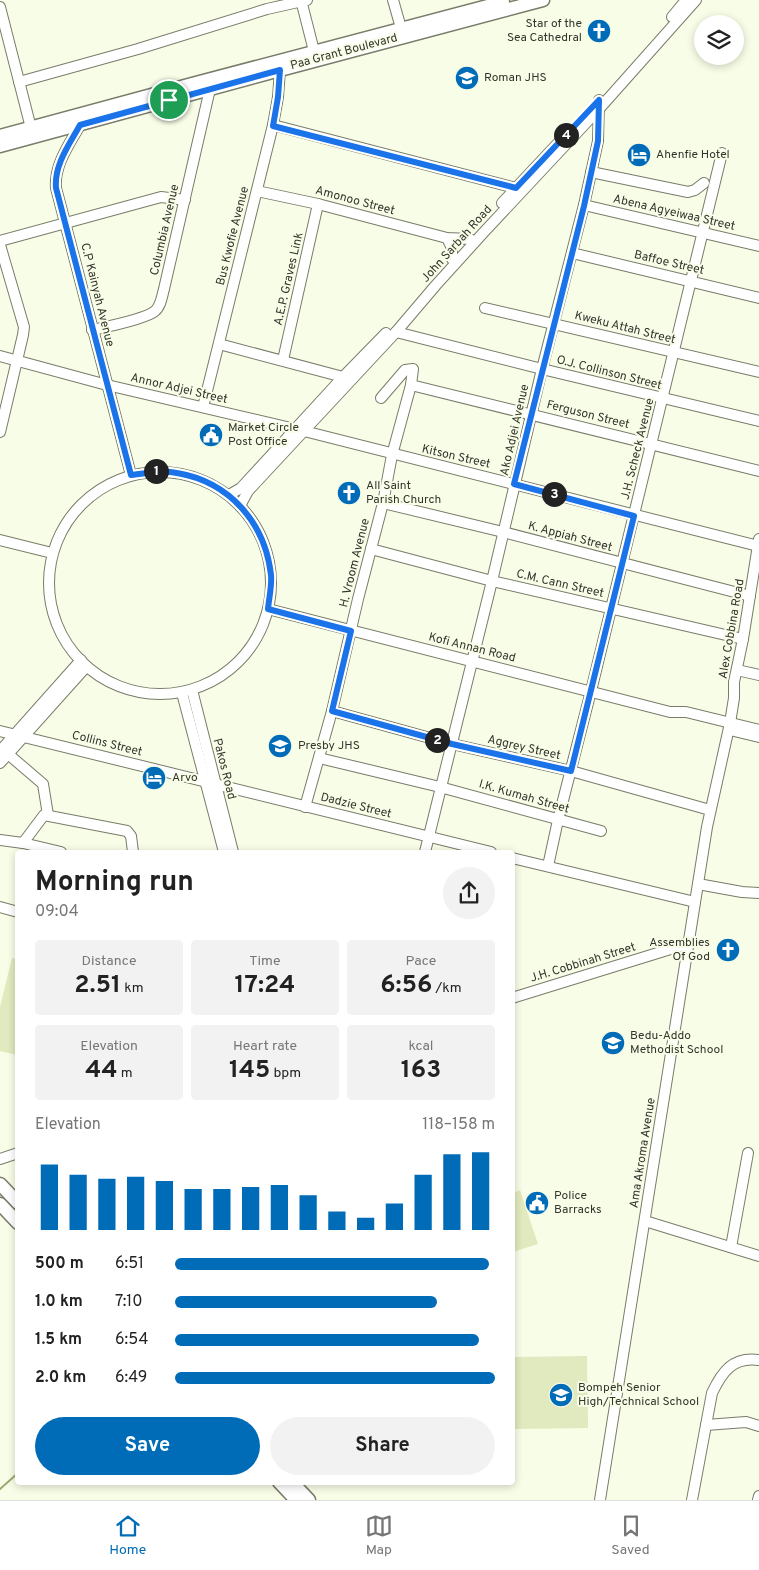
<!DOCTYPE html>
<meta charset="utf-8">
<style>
body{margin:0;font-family:Overpass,sans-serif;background:#f2f2f2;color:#222;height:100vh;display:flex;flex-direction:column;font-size:19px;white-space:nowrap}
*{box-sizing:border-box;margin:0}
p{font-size:16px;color:#767676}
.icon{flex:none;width:28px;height:28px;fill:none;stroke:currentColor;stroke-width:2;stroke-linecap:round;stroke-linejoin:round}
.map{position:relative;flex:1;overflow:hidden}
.drawer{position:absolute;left:15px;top:850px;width:500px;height:635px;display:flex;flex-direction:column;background:#fff;border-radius:5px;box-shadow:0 2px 8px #0003}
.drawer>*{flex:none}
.fabs{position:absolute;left:694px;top:15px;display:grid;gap:10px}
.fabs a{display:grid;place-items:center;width:50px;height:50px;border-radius:50%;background:#fff;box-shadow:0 2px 8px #0003;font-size:25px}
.pin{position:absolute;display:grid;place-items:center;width:42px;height:42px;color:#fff;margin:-21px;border:2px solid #fff;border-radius:50%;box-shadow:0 1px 5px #0007}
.km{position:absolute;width:25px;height:25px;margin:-12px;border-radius:50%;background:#222;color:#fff;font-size:14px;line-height:25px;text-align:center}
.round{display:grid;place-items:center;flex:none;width:52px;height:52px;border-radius:26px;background:#f2f2f2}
.head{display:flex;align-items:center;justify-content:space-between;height:85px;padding:0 20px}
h1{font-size:28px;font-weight:700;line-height:38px}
.figures{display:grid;grid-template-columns:repeat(3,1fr);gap:8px;height:85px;padding:5px 20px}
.figures div{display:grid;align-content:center;border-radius:5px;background:#f2f2f2;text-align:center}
.figures b{font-size:25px;font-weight:700}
.figures small{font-size:14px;font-weight:400}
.figures p{font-size:14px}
.chart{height:140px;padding:10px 20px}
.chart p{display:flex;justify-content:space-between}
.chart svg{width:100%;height:90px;margin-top:5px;stroke:#006cb7;stroke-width:6}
.button{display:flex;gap:10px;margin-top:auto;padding:10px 20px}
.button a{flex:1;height:58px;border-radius:30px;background:#006cb7;color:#fff;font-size:20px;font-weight:700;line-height:58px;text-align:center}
.button a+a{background:#f2f2f2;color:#222}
ul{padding:0 20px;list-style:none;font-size:16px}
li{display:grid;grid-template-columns:80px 60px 1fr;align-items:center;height:38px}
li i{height:12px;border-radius:6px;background:#006cb7}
.menu{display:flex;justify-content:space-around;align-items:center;height:70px;border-top:1px solid #e0e0e0;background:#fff;font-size:14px;color:#767676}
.menu a{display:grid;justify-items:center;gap:2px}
.menu .current{color:#006cb7}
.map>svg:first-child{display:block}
</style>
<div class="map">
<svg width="759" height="1500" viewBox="0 0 759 1500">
<rect width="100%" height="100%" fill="#f8fde7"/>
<g fill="#e1e9bf">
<polygon points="12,958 17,959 17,1055 0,1051 0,1007"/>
<polygon points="520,1190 538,1244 513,1252 513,1193"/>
<polygon points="587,1356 588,1428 513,1429 513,1357"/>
</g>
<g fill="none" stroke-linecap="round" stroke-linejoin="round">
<polyline stroke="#9ea869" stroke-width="2" points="0,1489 18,1473"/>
<g stroke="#797c69" stroke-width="12">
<g id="minor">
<polyline points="301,0 314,51"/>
<polyline points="393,0 403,35"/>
<polyline points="0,7 31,128"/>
<polyline points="672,17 686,0"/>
<polyline points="19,82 138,49 267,9 307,0"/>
<path d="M80,125C69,145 54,165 56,188L131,475"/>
<polyline points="273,125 516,188"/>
<polyline points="591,172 688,192 695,190 704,183"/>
<polyline points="257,191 318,204 447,238 470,239"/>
<polyline points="502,203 560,141"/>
<polyline points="584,205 759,246"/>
<polyline points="447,238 452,248 452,259"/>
<polyline points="0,241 161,197 185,200"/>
<polyline points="0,245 24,327 23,335 0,432"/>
<polyline points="572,253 759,298"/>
<polyline points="485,308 759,372"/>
<path d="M92,330C106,327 146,319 155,311C161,306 162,296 164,289L210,89"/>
<polyline points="396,332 542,369 759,421"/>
<polyline points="219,344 343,377"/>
<polyline points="0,356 107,385 304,431 758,546"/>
<polyline points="283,360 318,204"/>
<polyline points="411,385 759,471"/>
<polyline points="203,407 273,125 278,97 280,70"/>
<circle cx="160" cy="583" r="111"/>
<polyline points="229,495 241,488 343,377 386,333"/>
<polyline points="383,503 503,532 750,596"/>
<polyline points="240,506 248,491 396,332 436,285 484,232 599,109 696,0"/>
<polyline points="0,540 52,553"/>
<polyline points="371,549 492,581 743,639"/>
<polyline points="268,609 670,712 686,712 759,730"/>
<polyline points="737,670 759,675"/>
<polyline points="192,690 233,852"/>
<polyline points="182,693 224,852"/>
<polyline points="332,711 452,744 571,771 710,810"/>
<polyline points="730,730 759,737"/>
<polyline points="0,731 491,852"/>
<polyline points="0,751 81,660"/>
<polyline points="8,754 43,784 48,815"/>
<polyline points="319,758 440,787 601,831"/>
<polyline points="0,763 86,667"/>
<polyline points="305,807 332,711 358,599 383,503 392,455 411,385 413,369 405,370 381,398"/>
<polyline points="0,840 23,843"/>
<polyline points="61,852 23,843 44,815 127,831 131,836 133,852"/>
<polyline points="425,852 492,581 542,369 584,205 598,141 599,100"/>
<polyline points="512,858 695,902"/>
<polyline points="548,866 558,820 591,691 722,153"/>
<polyline points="698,884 742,892 759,893"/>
<polyline points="0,907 18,912"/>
<polyline points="512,998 690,943"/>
<polyline points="0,1159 18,1153"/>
<polyline points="645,1221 759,1256"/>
<polyline points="731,1247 748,1153"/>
<polyline points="706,1425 746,1422 759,1426"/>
<polyline points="600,1500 707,827 730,723 734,698 734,682 743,639 759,539"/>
<path d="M692,1500L712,1393C722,1372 733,1356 759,1360"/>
<polyline points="758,1500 759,1496"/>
</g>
</g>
<g stroke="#797c69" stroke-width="15">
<g id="major">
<polyline points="0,136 192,84 503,2"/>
<polyline points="0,146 280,70 543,0"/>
<polyline points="0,1184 18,1203"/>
<polyline points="0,1204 18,1223"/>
<polyline points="279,1482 296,1500"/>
<polyline points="292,1482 309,1500"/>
</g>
</g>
<use href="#minor" stroke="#fff" stroke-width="10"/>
<use href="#major" stroke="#fff" stroke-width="12"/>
</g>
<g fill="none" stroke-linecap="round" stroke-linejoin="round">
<g stroke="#fff" stroke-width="10">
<path id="route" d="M280,70L278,97L273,126L516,188L599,100L598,141L584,206L514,484L634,516L571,771L452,744L332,711L351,631L268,609C269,598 272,586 271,575C265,523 230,482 177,473C162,470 146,473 131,475L56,188C54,165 69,145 80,125Z"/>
</g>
<use href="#route" stroke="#1a73e8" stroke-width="6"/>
</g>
<defs>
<g id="church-disc" transform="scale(1.25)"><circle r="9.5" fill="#006cb7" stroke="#f8fde7"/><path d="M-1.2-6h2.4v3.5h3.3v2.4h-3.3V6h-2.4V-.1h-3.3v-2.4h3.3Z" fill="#fff"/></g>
<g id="school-disc" transform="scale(1.25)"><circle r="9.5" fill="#006cb7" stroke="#f8fde7"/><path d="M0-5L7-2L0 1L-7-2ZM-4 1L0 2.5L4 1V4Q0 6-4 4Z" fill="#fff"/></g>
<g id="hotel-disc" transform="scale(1.25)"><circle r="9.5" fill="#006cb7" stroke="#f8fde7"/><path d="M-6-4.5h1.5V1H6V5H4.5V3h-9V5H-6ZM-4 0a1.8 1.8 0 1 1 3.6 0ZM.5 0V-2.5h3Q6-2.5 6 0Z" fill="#fff"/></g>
<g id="civic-disc" transform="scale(1.25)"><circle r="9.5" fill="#006cb7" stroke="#f8fde7"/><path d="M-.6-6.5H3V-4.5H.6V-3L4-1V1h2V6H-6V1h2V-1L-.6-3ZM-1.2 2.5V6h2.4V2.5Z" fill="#fff"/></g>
</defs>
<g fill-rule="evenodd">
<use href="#church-disc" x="599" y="31"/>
<use href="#school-disc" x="467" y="78"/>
<use href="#hotel-disc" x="639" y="155"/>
<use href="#civic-disc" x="211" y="435"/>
<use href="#church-disc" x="349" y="493"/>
<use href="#school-disc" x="280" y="746"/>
<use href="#hotel-disc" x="154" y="778"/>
<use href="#church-disc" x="728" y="950"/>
<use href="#school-disc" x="613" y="1043"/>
<use href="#civic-disc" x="537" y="1203"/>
<use href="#school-disc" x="561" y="1395"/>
</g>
<g text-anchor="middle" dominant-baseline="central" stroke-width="4" stroke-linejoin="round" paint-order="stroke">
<g font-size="12" fill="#33342c" stroke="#f8fde7" text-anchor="start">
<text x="582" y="24" text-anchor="end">Star of the<tspan x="582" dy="14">Sea Cathedral</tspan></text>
<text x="484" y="78">Roman JHS</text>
<text x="656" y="155">Ahenfie Hotel</text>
<text x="228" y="428">Market Circle<tspan x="228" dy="14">Post Office</tspan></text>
<text x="366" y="486">All Saint<tspan x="366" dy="14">Parish Church</tspan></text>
<text x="298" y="746">Presby JHS</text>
<text x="172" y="778">Arvo</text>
<text x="710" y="943" text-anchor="end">Assemblies<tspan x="710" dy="14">Of God</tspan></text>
<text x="630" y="1036">Bedu-Addo<tspan x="630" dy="14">Methodist School</tspan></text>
<text x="554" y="1196">Police<tspan x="554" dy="14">Barracks</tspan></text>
<text x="578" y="1388">Bompeh Senior<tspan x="578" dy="14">High/Technical School</tspan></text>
</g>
<g font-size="12" fill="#33342c" stroke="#f8fde7">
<text transform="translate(344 52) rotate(-15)">Paa Grant Boulevard</text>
<text transform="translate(355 201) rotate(15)">Amonoo Street</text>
<text transform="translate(674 213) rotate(13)">Abena Agyeiwaa Street</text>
<text transform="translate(165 230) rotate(-77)">Columbia Avenue</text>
<text transform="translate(233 236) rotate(-76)">Bus Kwofie Avenue</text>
<text transform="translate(457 244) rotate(-48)">John Sarbah Road</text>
<text transform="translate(669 263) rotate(13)">Baffoe Street</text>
<text transform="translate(289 279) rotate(-77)">A.E.P. Graves Link</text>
<text transform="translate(97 295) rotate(76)">C.P Kainyah Avenue</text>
<text transform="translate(625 328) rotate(14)">Kweku Attah Street</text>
<text transform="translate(609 373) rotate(14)">O.J. Collinson Street</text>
<text transform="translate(179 389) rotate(13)">Annor Adjei Street</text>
<text transform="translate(588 415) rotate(14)">Ferguson Street</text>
<text transform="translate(515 430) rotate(-77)">Ako Adjei Avenue</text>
<text transform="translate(638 449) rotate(-76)">J.H. Scheck Avenue</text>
<text transform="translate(456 457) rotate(13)">Kitson Street</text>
<text transform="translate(570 537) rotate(15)">K. Appiah Street</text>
<text transform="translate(355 563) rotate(-76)">H. Vroom Avenue</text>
<text transform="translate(560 584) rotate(13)">C.M. Cann Street</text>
<text transform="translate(732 629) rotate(-80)">Alex Cobbina Road</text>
<text transform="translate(472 648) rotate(14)">Kofi Annan Road</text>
<text transform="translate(107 744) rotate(14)">Collins Street</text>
<text transform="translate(524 748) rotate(13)">Aggrey Street</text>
<text transform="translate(224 769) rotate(76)">Pakos Road</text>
<text transform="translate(524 797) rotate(16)">I.K. Kumah Street</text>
<text transform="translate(356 806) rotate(14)">Dadzie Street</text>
<text transform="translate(583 963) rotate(-17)">J.H. Cobbinah Street</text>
<text transform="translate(643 1153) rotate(-81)">Ama Akroma Avenue</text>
</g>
</g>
</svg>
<div class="fabs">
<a><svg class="icon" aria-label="layers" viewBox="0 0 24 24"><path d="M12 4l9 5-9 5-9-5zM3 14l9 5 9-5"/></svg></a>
</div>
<div class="pin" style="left:169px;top:100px;background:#1e9e55"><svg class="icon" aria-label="arrive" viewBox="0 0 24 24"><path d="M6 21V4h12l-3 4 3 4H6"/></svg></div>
<b class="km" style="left:156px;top:471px">1</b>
<b class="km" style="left:437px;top:740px">2</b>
<b class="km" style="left:554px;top:494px">3</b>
<b class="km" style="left:566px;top:135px">4</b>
<section class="drawer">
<div class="head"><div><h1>Morning run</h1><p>09:04</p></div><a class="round"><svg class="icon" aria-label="share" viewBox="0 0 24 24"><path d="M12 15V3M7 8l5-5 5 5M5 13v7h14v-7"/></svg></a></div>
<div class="figures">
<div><p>Distance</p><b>2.51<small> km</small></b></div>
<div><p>Time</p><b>17:24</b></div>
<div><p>Pace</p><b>6:56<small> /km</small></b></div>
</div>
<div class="figures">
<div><p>Elevation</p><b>44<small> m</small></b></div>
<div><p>Heart rate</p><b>145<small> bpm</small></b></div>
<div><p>kcal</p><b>163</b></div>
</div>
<div class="chart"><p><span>Elevation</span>118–158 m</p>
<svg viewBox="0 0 160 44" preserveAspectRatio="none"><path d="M5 44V12M15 44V17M25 44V19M35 44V18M45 44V20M55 44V24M65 44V24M75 44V23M85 44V22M95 44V27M105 44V35M115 44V38M125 44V31M135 44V17M145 44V7M155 44V6"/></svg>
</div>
<ul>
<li><b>500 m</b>6:51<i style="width:98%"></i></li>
<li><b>1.0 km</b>7:10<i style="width:82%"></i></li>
<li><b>1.5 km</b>6:54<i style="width:95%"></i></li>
<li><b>2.0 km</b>6:49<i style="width:100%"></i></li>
</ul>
<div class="button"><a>Save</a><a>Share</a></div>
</section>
</div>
<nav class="menu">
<a class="current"><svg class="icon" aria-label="home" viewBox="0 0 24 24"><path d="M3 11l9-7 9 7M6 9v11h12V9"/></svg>Home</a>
<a><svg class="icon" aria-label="map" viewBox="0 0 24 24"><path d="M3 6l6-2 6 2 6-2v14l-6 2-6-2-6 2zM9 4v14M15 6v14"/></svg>Map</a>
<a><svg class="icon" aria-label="saved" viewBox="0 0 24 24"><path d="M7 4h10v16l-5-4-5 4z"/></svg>Saved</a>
</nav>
